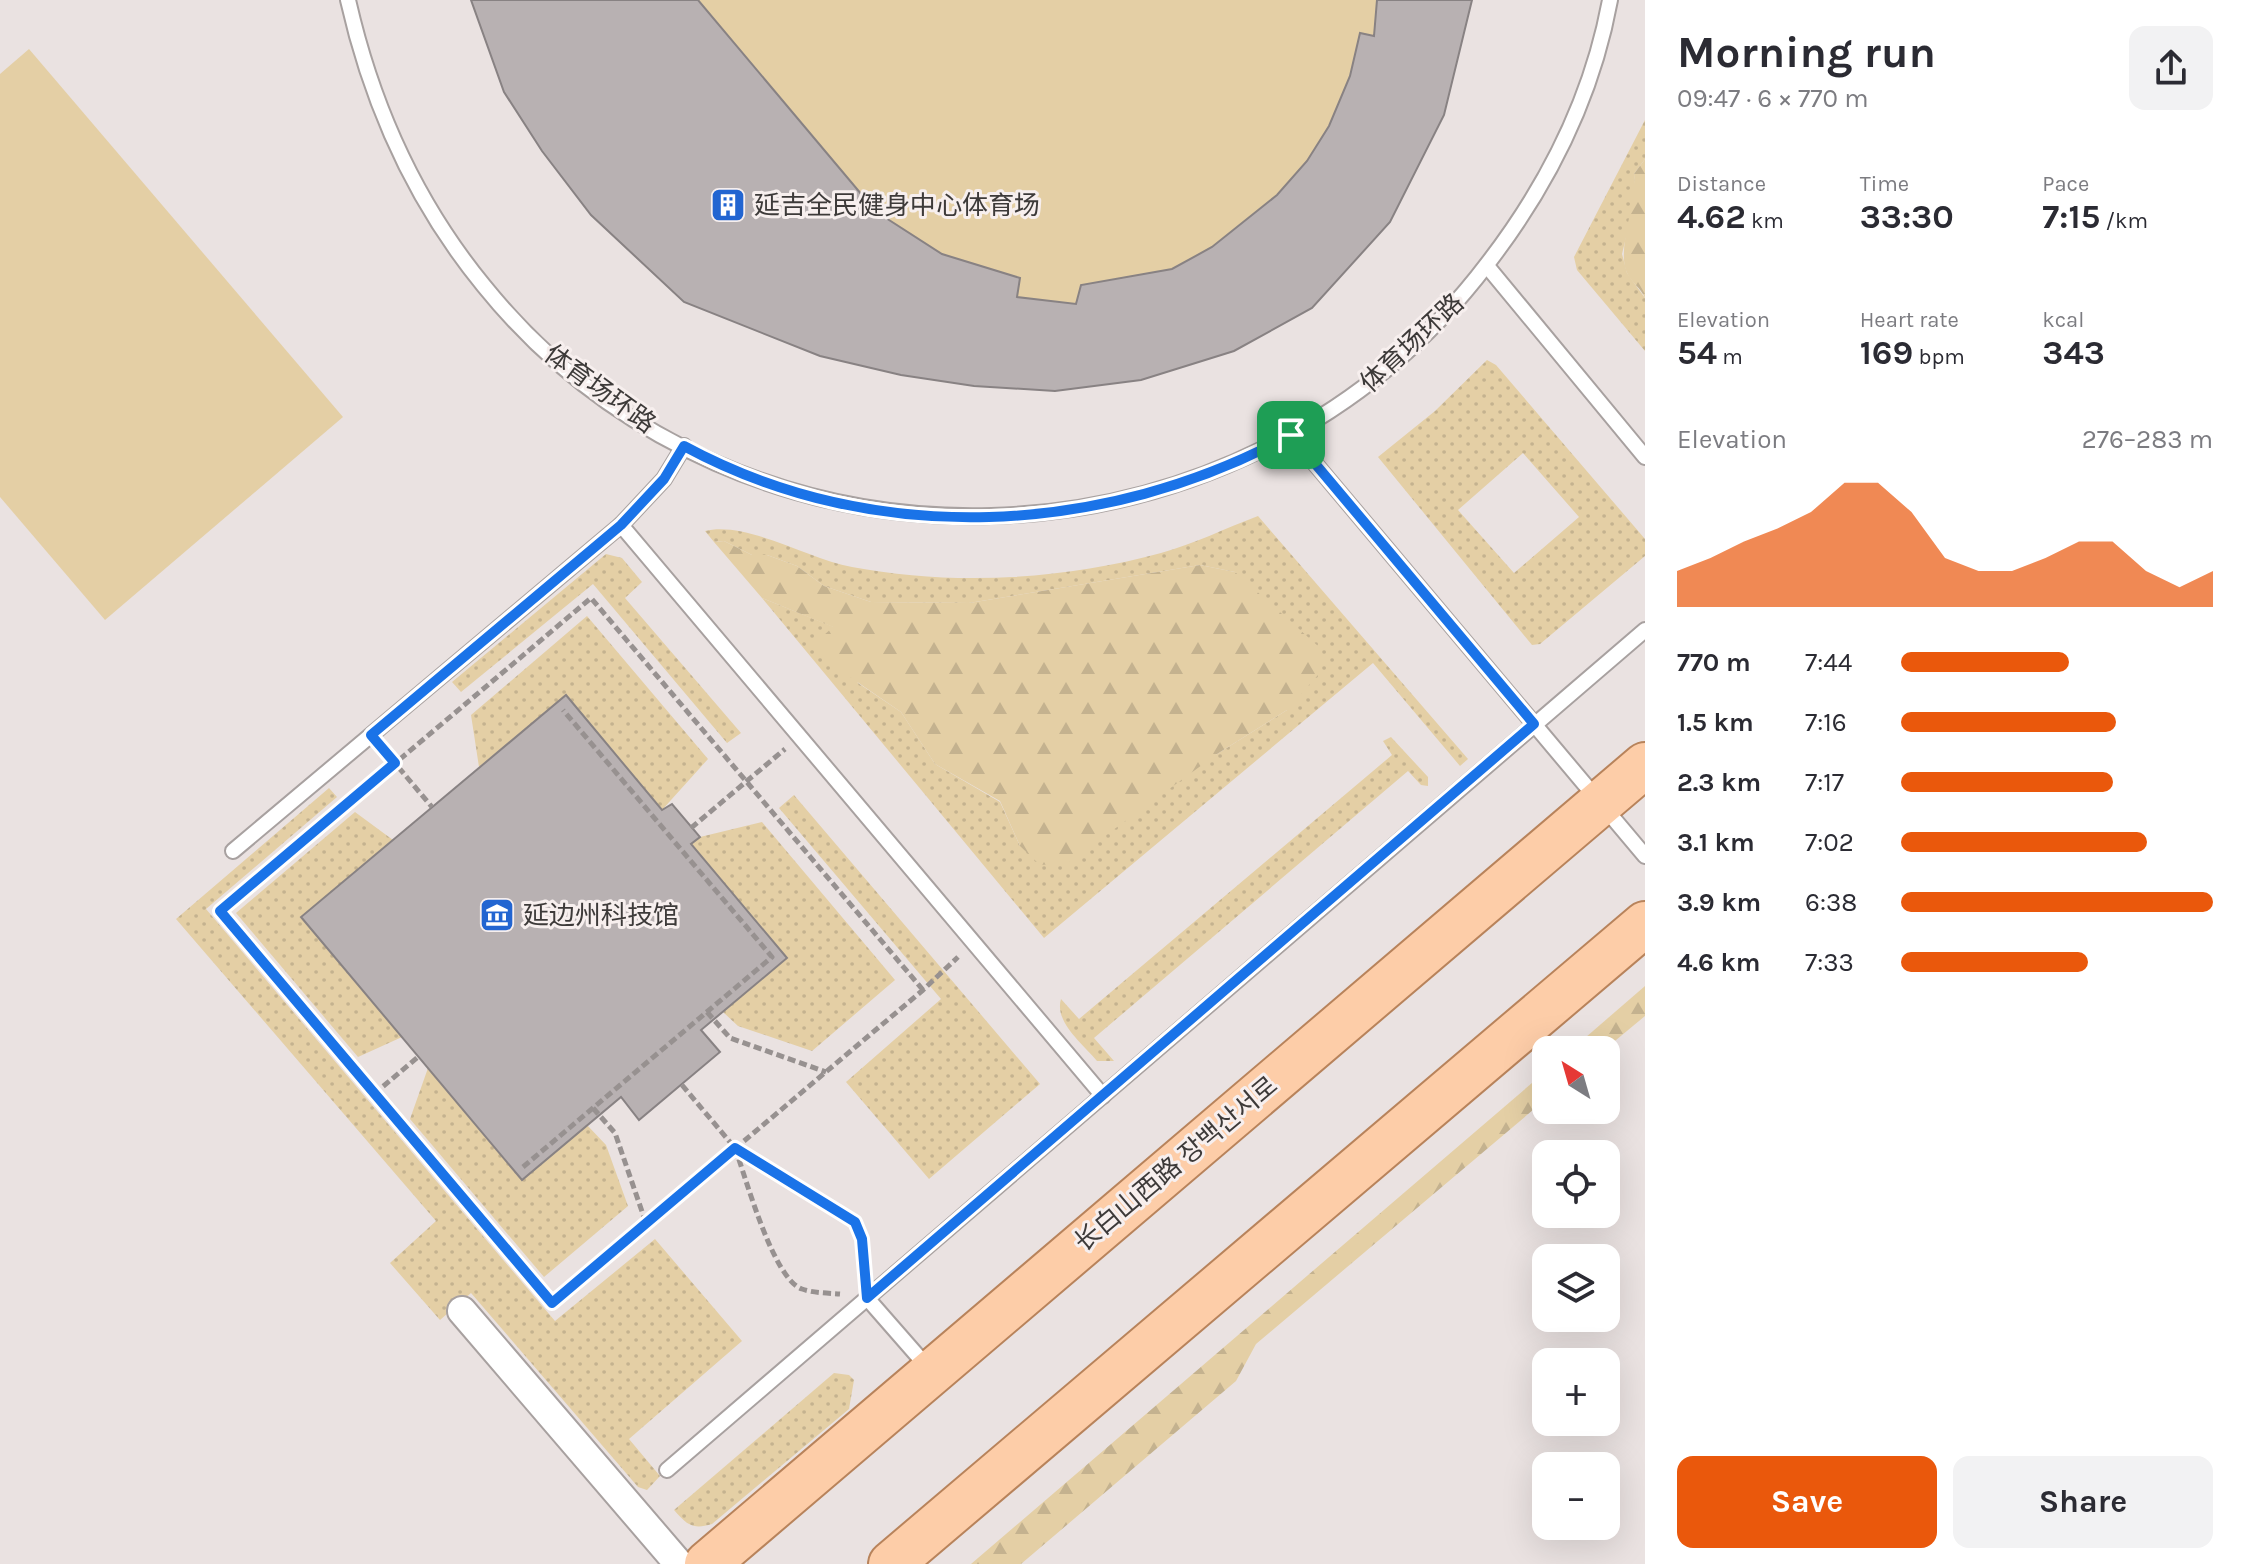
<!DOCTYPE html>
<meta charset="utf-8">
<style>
body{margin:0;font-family:Karla,"Noto Sans SC","Noto Sans KR",sans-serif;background:#f2f2f3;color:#2b2b33;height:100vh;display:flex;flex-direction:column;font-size:30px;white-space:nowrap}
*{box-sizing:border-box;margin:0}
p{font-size:26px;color:#7c7c81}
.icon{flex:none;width:44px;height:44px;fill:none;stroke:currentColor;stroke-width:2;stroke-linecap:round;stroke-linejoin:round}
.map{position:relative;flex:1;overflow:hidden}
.drawer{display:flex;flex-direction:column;background:#fff;width:600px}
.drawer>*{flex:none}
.needle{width:52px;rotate:323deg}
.fabs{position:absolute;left:1532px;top:1036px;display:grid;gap:16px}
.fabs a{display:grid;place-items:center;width:88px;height:88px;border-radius:16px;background:#fff;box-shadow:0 8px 32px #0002;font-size:40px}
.pin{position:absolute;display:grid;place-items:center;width:68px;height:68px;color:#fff;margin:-34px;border-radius:16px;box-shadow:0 4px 12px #0006}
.round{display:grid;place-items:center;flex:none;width:84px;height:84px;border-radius:16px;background:#f2f2f3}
.overview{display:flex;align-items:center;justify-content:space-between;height:136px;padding:0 32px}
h1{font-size:44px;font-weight:700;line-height:60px}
.stats{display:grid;grid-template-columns:repeat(3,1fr);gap:12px;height:136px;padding:8px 32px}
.stats div{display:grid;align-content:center}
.stats b{font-size:34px;font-weight:700}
.stats small{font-size:22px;font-weight:400}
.stats p{font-size:22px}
.chart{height:224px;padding:16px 32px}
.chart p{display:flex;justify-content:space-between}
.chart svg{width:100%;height:144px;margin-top:8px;fill:#ea580c;opacity:.7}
.primary-button{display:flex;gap:16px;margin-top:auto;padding:16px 32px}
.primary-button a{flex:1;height:92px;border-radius:16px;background:#ea580c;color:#fff;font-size:32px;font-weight:700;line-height:92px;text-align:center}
.primary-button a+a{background:#f2f2f3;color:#2b2b33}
ul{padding:0 32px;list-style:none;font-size:26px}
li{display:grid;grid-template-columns:128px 96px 1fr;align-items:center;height:60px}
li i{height:20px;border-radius:10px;background:#ea580c}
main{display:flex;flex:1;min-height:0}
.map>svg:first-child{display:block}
</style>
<main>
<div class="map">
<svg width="1645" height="1564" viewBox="0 0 1645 1564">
<defs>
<pattern id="green-dots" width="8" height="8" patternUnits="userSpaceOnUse" patternTransform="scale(2)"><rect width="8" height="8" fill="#e4cfa5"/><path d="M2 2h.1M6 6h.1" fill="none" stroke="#c4b28f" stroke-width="1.8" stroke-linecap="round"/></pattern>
<pattern id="forest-firs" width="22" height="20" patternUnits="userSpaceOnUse" patternTransform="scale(2)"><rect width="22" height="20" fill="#e4cfa5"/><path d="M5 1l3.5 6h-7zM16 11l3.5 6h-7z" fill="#c4b28f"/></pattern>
</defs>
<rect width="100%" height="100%" fill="#eae2e1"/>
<g fill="url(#green-dots)" fill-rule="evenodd">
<polygon points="1645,120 1645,159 1634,174 1636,196 1622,254 1627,273 1645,298 1645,351 1577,270 1574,257"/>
<path d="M1487,360L1496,365L1645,539V556L1540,644L1532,645L1378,457L1435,411ZM1523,453L1579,517L1514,573L1458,510Z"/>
<path d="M1258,516L1468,759L1460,766L1373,663L1044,938L762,598L834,627L858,683L901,712L935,764L1000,802L1020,846L1217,754L1287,710L1235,572L1200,565L969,603L871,602L824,586L797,566L767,555H752L724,541L714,542L705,531C747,521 808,559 852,567C952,586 1063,580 1161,553C1194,544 1226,528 1258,516Z"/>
<polygon points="606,554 622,558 642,582 625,598 741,733 727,743 593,584 461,692 452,682"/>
<polygon points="587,616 708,759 662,810 566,695 479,767 471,715"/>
<path d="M1391,737L1428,777V786L1421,785L1408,771L1094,1038L1114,1061H1097C1083,1044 1054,1022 1061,999L1079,1019L1392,755L1383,741Z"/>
<polygon points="329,788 337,797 206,909 555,1321 655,1239 742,1341 629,1439 660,1476 647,1490 638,1487 471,1293 440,1320 390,1263 436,1221 176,919"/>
<polygon points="794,795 1040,1084 929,1179 846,1082 941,999 779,808"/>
<polygon points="355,812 393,840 301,917 402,1037 358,1057 236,913"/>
<polygon points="762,822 895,980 812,1051 738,1026 723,1012 786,958 691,844 700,837"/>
<polygon points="428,1068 522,1180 587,1125 606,1145 628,1206 544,1277 410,1119"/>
<path d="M834,1373L849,1375L854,1380L849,1409L712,1524C693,1530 687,1525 674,1510Z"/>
</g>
<g fill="url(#forest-firs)">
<path d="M1645,159V298C1641,288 1631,282 1627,273C1616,249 1637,204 1634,174Z"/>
<polygon points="724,541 752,555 767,555 797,566 824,586 871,602 969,603 1200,565 1235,572 1318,646 1318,675 1287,710 1217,754 1068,863 1040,865 1020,846 1000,801 935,764 901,712 828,662 814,644 833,627 762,598 714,542"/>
<polygon points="1645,986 1645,1016 1604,1050 1571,1050"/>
<polygon points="1546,1071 1546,1099 1256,1344 1236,1381 1021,1564 971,1564"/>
</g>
<g fill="#e4cfa5">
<polygon points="471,0 1472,0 1444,115 1390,222 1312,308 1234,351 1141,380 1055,391 974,386 901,375 820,356 684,302 591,215 542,151 504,92"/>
<polygon points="29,49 343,417 105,620 0,497 0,74"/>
</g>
<g fill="#b8b1b2" stroke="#888283" stroke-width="2">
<polygon points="471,0 698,0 862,195 886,218 942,254 1020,278 1017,297 1076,304 1081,285 1172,269 1212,247 1277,195 1307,161 1329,126 1350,76 1360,33 1374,36 1377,0 1472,0 1444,115 1390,222 1312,308 1234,351 1141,380 1055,391 974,386 901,375 820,356 684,302 591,215 542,151 504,92"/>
<polygon points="566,695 662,810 672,804 700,837 691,844 787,958 701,1030 720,1052 639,1120 621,1097 522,1180 301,917"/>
</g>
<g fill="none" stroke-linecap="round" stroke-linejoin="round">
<g stroke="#a8a1a0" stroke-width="18">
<g id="service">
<path d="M348,0C372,106 415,202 484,286C743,606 1243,587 1488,263C1548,185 1592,98 1610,0"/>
<polyline points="1487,266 1645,457"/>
<polyline points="1291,435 1645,856"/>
<polyline points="621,525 1103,1096"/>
<polyline points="233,851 621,525 664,479 684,446"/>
<polyline points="867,1298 930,1370"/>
<polyline points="667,1470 1645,630"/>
</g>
</g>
<g stroke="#a8a1a0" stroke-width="32">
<polyline id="minor" points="462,1311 679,1564"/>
</g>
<g stroke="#b8835b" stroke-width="48">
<g id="primary">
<polyline points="707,1564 1645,765"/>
<polyline points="891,1564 1645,924"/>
</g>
</g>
<g stroke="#979190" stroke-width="5" stroke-dasharray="8 4" stroke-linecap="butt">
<polyline points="383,749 432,807"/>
<polyline points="691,828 785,749"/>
<polyline points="923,990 591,598 220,911 552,1303 923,990 958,957"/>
<polyline points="707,1012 730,1038 826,1072"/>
<polyline points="682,1085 735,1148 855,1222 862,1239 865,1272"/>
<polyline points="374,1094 418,1057"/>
<polyline points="593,1108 615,1133 646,1223"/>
<path d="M735,1148C746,1178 773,1279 802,1289C813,1293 828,1293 840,1294"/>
<polyline points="523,1167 772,957 563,710"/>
</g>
<use href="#service" stroke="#fff" stroke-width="14"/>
<use href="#minor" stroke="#fff" stroke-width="28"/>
<use href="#primary" stroke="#fdcda8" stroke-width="44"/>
</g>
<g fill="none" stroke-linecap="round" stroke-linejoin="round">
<g stroke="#fff" stroke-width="16">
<path id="route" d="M1291,435L1534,724L867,1298L862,1239L855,1222L735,1148L552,1303L220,911L395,763L371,735L621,525L664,479L684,446C874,549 1105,536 1291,435Z"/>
</g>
<use href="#route" stroke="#1a73e8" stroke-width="10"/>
</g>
<defs>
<g id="building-square" transform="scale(1.8)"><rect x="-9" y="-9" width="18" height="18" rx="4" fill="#2265d1" stroke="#f7efee"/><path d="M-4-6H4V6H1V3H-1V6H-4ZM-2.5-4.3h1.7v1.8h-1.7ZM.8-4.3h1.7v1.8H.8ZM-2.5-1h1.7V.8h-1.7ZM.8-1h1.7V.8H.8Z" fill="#fff"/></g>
<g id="museum-square" transform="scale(1.8)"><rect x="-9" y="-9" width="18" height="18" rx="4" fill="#2265d1" stroke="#f7efee"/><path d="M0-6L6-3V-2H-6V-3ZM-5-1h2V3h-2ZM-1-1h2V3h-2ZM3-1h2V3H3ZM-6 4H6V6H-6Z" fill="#fff"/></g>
</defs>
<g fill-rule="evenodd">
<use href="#building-square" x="728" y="205"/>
<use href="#museum-square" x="497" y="915"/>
</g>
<g text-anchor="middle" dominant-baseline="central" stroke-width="6" stroke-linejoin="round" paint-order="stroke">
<g font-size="26" fill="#3d3a39" stroke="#f7efee" text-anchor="start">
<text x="754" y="205">延吉全民健身中心体育场</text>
<text x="523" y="915">延边州科技馆</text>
</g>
<g font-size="26" fill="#3d3a39" stroke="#f7efee">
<text transform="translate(1412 343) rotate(-43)">体育场环路</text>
<text transform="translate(600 389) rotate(36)">体育场环路</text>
<text transform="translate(1176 1164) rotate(-40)">长白山西路 장백산서로</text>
</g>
</g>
</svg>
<div class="fabs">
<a><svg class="needle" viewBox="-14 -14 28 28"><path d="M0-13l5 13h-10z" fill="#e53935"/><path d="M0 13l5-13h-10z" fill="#7c7c81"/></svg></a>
<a><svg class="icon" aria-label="locate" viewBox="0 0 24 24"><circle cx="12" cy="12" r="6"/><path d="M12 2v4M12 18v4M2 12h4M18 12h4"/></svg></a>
<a><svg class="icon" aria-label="layers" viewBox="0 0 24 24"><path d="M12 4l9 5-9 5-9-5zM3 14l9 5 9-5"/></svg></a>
<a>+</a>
<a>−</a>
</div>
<div class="pin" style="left:1291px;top:435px;background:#1e9e55"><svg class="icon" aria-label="arrive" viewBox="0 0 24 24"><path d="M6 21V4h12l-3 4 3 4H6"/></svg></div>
</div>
<section class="drawer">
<div class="overview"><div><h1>Morning run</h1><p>09:47 · 6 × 770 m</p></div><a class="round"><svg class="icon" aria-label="share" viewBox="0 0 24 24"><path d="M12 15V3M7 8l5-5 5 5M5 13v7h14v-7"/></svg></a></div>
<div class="stats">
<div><p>Distance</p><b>4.62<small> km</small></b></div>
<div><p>Time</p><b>33:30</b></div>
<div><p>Pace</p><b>7:15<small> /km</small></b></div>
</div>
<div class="stats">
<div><p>Elevation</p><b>54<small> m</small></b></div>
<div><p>Heart rate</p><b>169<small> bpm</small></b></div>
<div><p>kcal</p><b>343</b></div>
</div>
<div class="chart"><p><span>Elevation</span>276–283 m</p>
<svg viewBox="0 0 160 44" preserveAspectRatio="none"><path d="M0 44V33L10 29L20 24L30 20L40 15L50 6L60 6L70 15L80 29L90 33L100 33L110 29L120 24L130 24L140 33L150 38L160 33V44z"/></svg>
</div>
<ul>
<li><b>770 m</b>7:44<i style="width:54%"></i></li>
<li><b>1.5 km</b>7:16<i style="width:69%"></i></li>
<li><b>2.3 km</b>7:17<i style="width:68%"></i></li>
<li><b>3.1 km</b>7:02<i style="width:79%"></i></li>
<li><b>3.9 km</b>6:38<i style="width:100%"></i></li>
<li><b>4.6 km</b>7:33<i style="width:60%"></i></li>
</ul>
<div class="primary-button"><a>Save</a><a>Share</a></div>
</section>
</main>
